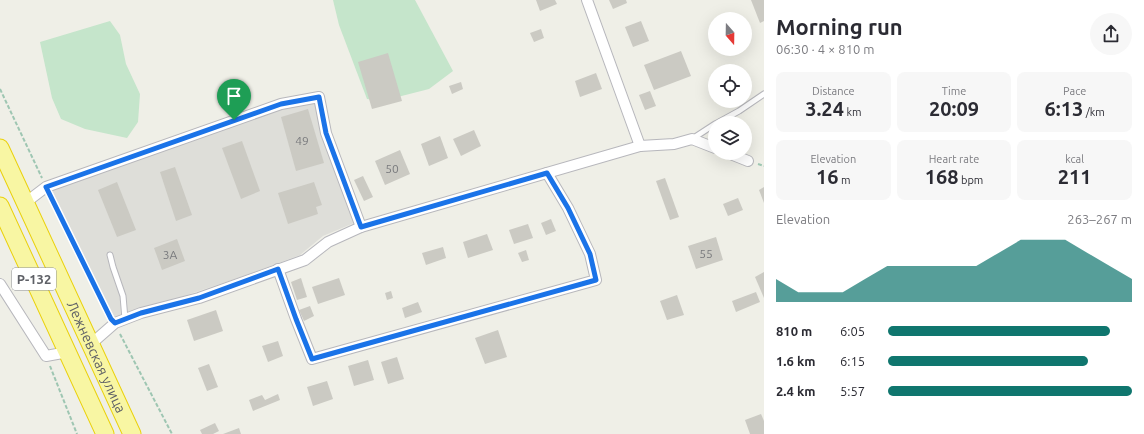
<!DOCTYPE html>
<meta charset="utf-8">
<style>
body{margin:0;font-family:Ubuntu,sans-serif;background:#f7f7f7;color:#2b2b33;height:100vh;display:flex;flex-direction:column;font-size:15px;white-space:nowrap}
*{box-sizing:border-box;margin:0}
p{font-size:13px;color:#7c7c81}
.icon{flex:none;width:22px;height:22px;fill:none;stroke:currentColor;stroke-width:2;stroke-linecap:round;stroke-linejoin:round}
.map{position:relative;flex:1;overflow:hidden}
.sheet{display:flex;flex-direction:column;background:#fff;width:380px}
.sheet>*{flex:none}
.needle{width:26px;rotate:160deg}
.buttons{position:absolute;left:708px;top:12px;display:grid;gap:8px}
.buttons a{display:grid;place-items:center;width:44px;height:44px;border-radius:50%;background:#fff;box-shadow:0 4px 16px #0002;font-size:20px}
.pin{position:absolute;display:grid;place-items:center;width:34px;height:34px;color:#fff;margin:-41px -17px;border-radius:50% 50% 50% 0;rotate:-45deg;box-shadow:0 0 4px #0007}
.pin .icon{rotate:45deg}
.round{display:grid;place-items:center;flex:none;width:42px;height:42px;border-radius:21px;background:#f7f7f7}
.overview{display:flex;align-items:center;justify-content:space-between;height:68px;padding:0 12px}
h1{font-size:22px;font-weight:700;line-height:30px}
.metrics{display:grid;grid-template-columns:repeat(3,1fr);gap:6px;height:68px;padding:4px 12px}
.metrics div{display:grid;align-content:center;border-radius:8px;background:#f7f7f7;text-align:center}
.metrics b{font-size:20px;font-weight:700}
.metrics small{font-size:11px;font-weight:400}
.metrics p{font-size:11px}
.chart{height:112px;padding:8px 12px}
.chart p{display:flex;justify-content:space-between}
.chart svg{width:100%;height:72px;margin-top:4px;fill:#0f766e;opacity:.7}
ul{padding:0 12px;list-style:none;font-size:13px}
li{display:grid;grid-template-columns:64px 48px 1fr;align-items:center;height:30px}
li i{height:10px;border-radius:5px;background:#0f766e}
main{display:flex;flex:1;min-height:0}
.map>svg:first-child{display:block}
</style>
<main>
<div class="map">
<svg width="764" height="434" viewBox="0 0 764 434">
<rect width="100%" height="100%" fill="#efefe7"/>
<polygon fill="#deded9" points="314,102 354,223 323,236 300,255 247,275 115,319 94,279 49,189 272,112"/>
<g fill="#c5e5cb">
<polygon points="333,0 415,0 453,71 429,89 382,101 367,99 339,25"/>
<polygon points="110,21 120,35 126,64 140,94 138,122 127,138 85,129 61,119 52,98 40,42"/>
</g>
<g fill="#cbcac3">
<polygon points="536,0 555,0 557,4 540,11"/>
<polygon points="609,0 626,0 627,3 613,9"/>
<polygon points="751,0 764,0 764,21 760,23"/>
<polygon points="641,21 649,41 633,47 625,27"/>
<polygon points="541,29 544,38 534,42 530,33"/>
<polygon points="681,51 691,76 654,90 644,65"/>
<polygon points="388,53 402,101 372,109 358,62"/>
<polygon points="596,73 602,89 580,97 575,81"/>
<polygon points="461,82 463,89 452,94 449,86"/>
<polygon points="650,91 656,106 645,110 639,95"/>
<polygon points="308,109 324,163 296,171 281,117"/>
<polygon points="474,130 481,146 461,156 453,139"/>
<polygon points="440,136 448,158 429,166 421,144"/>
<polygon points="242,141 260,191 241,199 222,148"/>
<polygon points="400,150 410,174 385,185 375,161"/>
<polygon points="175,167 192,215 176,221 160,172"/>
<polygon points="363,176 373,197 364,201 354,180"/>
<polygon points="665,178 679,217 670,220 656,181"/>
<polygon points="117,182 136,230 117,237 98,190"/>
<polygon points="314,182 322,205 316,207 318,214 288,224 278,193"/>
<polygon points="764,187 764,203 759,190"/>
<polygon points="738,198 743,210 728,216 723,204"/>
<polygon points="551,219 556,231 546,235 541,223"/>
<polygon points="528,224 533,238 514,244 509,230"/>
<polygon points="487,234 493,250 468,258 463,242"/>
<polygon points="716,237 723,260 696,269 688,246"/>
<polygon points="177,239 185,261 162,270 154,248"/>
<polygon points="443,247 446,258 426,265 422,253"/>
<polygon points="526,250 529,260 522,262 518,253"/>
<polygon points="764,272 764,298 755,277"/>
<polygon points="301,278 307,297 297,300 291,282"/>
<polygon points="339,278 345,295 318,304 312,287"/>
<polygon points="391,291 393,298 387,300 385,293"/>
<polygon points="756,292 760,302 736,312 732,301"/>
<polygon points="677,295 684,315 667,320 660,301"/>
<polygon points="418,302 422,312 405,318 402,308"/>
<polygon points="310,306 314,316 304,321 299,310"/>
<polygon points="216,310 223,331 194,341 187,320"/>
<polygon points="498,330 507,357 485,364 475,338"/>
<polygon points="278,341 283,356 268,362 262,346"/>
<polygon points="397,357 404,379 388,384 381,362"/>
<polygon points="368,360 374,380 354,386 348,366"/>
<polygon points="209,364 218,387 207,391 198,368"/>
<polygon points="327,381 333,399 313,406 307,387"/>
<polygon points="278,394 280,400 253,411 249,400 262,395 265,400"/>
<polygon points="761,414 764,421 764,434 750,434 745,420"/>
<polygon points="215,423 219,431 213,434 202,434 200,430"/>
<polygon points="239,428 241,434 223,434"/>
</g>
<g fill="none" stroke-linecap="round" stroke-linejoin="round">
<g stroke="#b7b7bc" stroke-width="7">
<g id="service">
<polyline points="717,123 739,111 764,94"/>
<polyline points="692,139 715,124"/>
<polyline points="110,255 113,267 123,296 125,319"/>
</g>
</g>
<g stroke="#b7b7bc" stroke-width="12">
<g id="minor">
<polyline points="587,0 640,146"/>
<polyline points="728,153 748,161"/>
<polyline points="25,203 46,187 281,104 319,97 326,133 361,227"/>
<polyline points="278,269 296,319 312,359 596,280 590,254 568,208 547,173"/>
<polyline points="0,284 46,356 68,352"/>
<polyline points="91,344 115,323 141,313 199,298 305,260 328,242 361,227 640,146 674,144 692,139 715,148"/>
</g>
</g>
<g stroke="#ead10c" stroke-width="19">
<g id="trunk">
<path id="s1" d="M0,148L132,434"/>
<polyline points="0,206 105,434"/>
</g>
</g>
<g stroke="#9ec6b2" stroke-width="2" stroke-dasharray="4 2" stroke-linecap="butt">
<polyline points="0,89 42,178"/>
<polyline points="758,164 764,166"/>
<polyline points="51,196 108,315"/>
<polyline points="120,334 172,434"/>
<polyline points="50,366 77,434"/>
</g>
<use href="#service" stroke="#fff" stroke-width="5"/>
<use href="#minor" stroke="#fff" stroke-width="10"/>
<use href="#trunk" stroke="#f8f6a3" stroke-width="17"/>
</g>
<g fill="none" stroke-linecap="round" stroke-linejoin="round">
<g stroke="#fff" stroke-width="8">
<polygon id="route" points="319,97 326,133 361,227 547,173 568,208 590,254 596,280 312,359 296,319 278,269 199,298 141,313 115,323 111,319 46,187 281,104"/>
</g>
<use href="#route" stroke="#1a73e8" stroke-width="5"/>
</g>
<g text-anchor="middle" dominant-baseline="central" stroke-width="3" stroke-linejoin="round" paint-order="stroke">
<g font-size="12" fill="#797a7d">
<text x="302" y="140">49</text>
<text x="392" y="168">50</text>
<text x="706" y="253">55</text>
<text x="170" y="254">3А</text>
</g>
<rect fill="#fff" stroke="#8e9094" stroke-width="1" x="12" y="268" width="44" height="22" rx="3"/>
<g font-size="13" font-weight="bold" fill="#5e6066">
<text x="34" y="279">Р-132</text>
</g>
<g font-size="14" fill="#5e6066" stroke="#fff">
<text stroke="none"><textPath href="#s1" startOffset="230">Лежневская улица</textPath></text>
</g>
</g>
</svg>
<div class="buttons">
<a><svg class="needle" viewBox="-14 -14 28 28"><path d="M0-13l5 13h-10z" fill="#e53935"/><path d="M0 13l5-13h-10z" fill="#7c7c81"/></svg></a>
<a><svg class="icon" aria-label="locate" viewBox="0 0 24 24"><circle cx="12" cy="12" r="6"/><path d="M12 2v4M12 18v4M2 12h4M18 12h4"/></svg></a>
<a><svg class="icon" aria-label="layers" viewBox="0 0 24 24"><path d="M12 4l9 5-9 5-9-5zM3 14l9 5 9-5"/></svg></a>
</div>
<div class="pin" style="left:234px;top:120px;background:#1e9e55"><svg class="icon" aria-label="arrive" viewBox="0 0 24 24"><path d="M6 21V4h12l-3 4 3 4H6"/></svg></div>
</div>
<section class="sheet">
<div class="overview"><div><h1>Morning run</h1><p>06:30 · 4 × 810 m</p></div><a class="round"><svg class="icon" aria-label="share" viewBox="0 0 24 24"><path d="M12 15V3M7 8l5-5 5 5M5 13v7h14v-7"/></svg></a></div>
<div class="metrics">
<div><p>Distance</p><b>3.24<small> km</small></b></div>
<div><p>Time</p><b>20:09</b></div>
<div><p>Pace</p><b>6:13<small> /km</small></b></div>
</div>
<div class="metrics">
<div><p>Elevation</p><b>16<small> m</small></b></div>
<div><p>Heart rate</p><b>168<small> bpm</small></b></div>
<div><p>kcal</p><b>211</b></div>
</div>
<div class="chart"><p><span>Elevation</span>263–267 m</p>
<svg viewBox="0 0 160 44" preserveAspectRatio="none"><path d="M0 44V30L10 38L20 38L30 38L40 30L50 22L60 22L70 22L80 22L90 22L100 14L110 6L120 6L130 6L140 14L150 22L160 30V44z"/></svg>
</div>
<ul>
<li><b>810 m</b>6:05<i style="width:91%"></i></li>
<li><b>1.6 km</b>6:15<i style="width:82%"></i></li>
<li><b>2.4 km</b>5:57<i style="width:100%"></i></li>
</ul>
</section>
</main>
